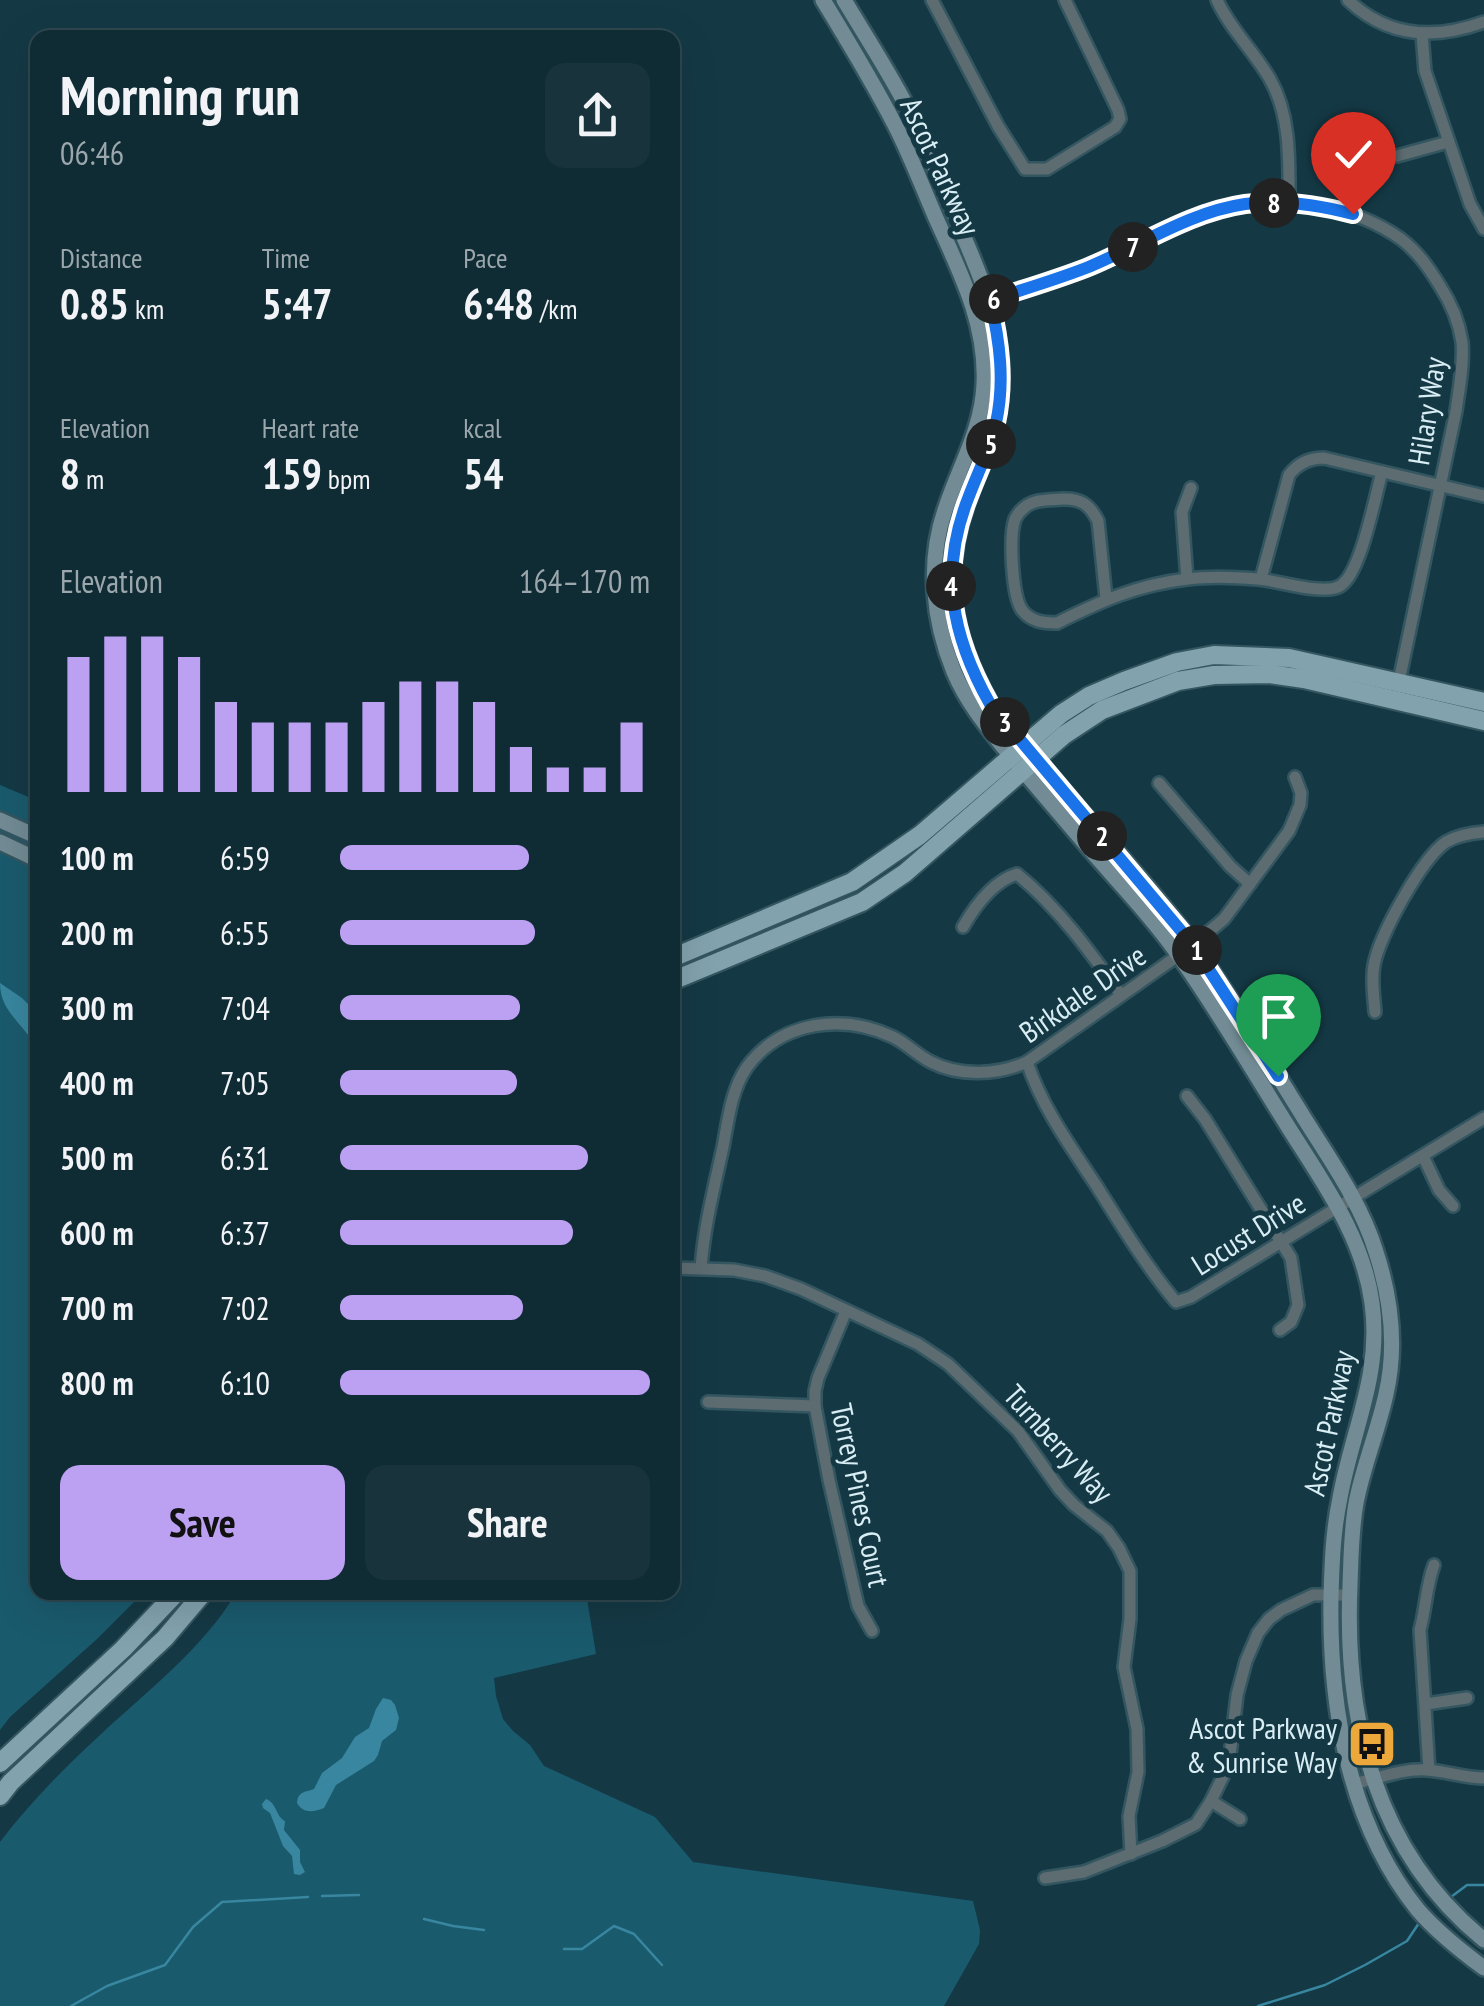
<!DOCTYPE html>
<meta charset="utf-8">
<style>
body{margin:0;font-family:"PT Sans Narrow",sans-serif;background:#18333c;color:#f1f3f6;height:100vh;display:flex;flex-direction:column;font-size:38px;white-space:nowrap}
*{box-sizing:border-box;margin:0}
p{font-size:32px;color:#9ba7ac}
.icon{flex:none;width:55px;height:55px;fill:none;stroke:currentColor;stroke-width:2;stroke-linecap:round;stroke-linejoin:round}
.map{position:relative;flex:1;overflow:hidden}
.side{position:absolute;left:30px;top:30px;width:650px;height:1570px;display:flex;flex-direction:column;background:#0f2b34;border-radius:20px;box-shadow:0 10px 40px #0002,0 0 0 2px #2f474f}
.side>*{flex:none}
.pin{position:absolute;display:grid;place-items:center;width:85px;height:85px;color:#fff;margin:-102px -42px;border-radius:50% 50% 50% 0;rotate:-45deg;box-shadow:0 0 10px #0007}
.pin .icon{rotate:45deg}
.km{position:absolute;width:50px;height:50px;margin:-25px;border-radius:50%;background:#222;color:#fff;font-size:28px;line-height:50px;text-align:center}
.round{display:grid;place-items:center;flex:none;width:105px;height:105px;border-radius:20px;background:#18333c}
.overview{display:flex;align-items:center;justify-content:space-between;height:170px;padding:0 30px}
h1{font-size:55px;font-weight:700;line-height:75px}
.stats{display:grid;grid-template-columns:repeat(3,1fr);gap:15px;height:170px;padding:10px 30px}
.stats div{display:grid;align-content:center}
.stats b{font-size:42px;font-weight:700}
.stats small{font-size:28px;font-weight:400}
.stats p{font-size:28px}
.chart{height:280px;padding:20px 30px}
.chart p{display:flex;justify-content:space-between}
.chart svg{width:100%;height:180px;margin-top:10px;stroke:#bca0f2;stroke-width:6}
.primary-button{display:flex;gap:20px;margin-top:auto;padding:20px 30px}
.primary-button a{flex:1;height:115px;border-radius:20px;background:#bca0f2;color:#111;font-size:40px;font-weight:700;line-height:115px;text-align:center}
.primary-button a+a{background:#18333c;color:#f1f3f6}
ul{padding:0 30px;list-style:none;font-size:32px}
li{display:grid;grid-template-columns:160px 120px 1fr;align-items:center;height:75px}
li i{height:25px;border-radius:12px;background:#bca0f2}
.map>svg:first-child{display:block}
</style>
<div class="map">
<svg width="1484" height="2006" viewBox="0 0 1484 2006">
<rect width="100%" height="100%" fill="#143945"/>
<g fill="#1a5a6d">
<polygon points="0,785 38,801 38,1592 143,1593 97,1639 10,1717 0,1730"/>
<path d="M236,1593H586L596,1654L494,1678L496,1696L503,1719L513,1731L530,1745L544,1766L655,1817L693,1862L973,1901L980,1930L979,1944L944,2006H0V1842C28,1805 65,1767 99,1736C147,1691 202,1650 236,1593Z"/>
</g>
<g fill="#38869f">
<path d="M0,983L22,998L37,1013V1049C25,1024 0,1013 0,983Z"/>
<path d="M383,1698L391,1700L395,1705L399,1718L396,1730L382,1741L378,1755L374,1761L336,1785L324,1808C314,1812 303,1814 297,1803C298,1791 306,1792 314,1789L322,1773L342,1758L355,1737L369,1728L376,1709Z"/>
<path d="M266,1799C277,1803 276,1817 285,1821L284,1830L300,1850V1862L305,1872L300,1875L294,1874L292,1856L283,1846L270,1813L263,1808L262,1804Z"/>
</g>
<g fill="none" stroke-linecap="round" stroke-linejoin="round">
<g stroke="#38869f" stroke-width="2.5">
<polyline points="322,1896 359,1895"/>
<polyline points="1451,1897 1467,1885 1484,1885"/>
<polyline points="424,1919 453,1926 484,1930"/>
<polyline points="564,1949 582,1949 614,1926 634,1934 662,1965"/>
<polyline points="71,2006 107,1986 165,1965 193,1927 222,1902 308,1897"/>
<polyline points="1258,2006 1325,1985 1365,1965 1407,1941 1421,1920"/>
</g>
<g stroke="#345661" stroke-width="16">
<g id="street">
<polyline points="932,0 998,126 1025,169 1047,169 1115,127 1120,119 1118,110 1065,0"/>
<path d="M1217,0C1230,29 1254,51 1270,79C1291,116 1289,162 1289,203"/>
<path d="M1348,0C1388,38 1435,40 1484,22"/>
<polyline points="1422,34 1425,71 1470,204 1484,229"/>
<polyline points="1397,156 1448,142"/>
<path d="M983,303C1016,292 1051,282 1084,269C1131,250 1176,221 1225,208C1282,193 1353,205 1401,239C1418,252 1429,268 1440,286C1451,303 1459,322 1462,342C1464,365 1459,389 1456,411L1398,686"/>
<polyline points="1187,579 1182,512 1191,488"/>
<path d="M1261,579L1289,475C1298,463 1309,458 1324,458L1484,496"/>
<path d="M1106,598L1098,521C1090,505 1081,498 1062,499C1050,500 1035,499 1025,507C1021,510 1017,515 1015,519C1009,536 1012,596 1022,610C1031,622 1044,623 1057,623C1101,601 1137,585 1187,579C1210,576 1234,577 1257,579C1277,580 1323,596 1340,586C1361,574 1375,496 1382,472"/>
<polyline points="1159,783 1230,866 1250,884"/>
<path d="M963,927C975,906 994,881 1017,874C1058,907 1091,953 1121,995"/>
<path d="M1375,1012C1374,997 1371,980 1374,965C1379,936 1422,858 1446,842C1456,836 1472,833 1484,832"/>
<path d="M1027,1062C1042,1107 1070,1146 1096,1185C1121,1225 1146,1266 1176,1302L1191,1297L1484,1118"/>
<polyline points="1187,1096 1205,1119 1291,1258 1298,1305 1291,1322 1280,1330"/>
<polyline points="1423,1156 1439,1190 1453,1206"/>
<polyline points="672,1268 734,1270 765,1276 801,1289 918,1344 948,1364 1018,1431 1060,1490 1074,1505 1107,1531 1119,1548 1130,1571 1130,1619 1124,1667 1137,1729 1138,1772 1129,1816 1131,1854"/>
<path d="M701,1268C704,1227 714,1188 723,1147C728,1121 731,1090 747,1067C781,1021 843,1013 893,1037C906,1043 917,1055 931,1062C960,1077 998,1075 1027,1062L1193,945L1224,919L1289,831L1300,805L1301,793L1295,777"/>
<polyline points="846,1311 818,1378 815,1391 815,1406 829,1480 858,1606 872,1631"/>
<polyline points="708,1402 815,1406"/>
<polyline points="1426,1704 1467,1698"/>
<path d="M1429,1770L1420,1630C1426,1608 1426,1586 1434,1565"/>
<path d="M1353,1784C1377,1779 1403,1768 1427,1770C1446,1771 1464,1778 1484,1778"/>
<polyline points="1211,1801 1240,1819"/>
<polyline points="1045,1878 1084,1872 1162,1841 1196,1824 1211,1801 1229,1764 1237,1695 1246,1661 1258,1633 1269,1619 1281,1610 1313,1595 1349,1595"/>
</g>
</g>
<g stroke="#345661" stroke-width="20">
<g id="secondary">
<path d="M823,0C848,41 873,82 895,125C910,154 922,186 935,216C959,270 987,323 984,384C982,430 959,467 945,510C927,563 933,620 954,672C967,703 988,728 1009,754C1035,785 1062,816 1088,847C1119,883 1153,918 1180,957C1218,1011 1252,1069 1287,1125C1322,1181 1363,1236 1372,1303C1382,1375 1352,1430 1340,1498C1333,1531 1332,1563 1331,1597C1329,1705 1348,1823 1418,1910C1437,1932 1461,1951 1484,1968"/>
<path d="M844,0C865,35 887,69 906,105C926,143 942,183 958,223C979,273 1001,320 1001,376C1001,423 983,457 968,500C940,574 952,636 990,703C1027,748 1064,793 1103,836C1134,872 1167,908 1195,947C1233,1000 1266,1057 1301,1113C1328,1157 1361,1202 1376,1252C1391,1298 1397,1346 1386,1394C1378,1431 1363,1466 1356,1503C1351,1531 1351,1559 1350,1586C1344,1721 1376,1852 1484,1940"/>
<polyline points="0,820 38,837"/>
<polyline points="0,842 38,860"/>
</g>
</g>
<g stroke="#345661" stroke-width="22">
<g id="primary">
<polyline points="672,958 852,882 920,835 1061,714 1089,696 1124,681 1177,662 1214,655 1289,658 1484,702"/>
<polyline points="672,981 862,902 905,873 1064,735 1102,710 1178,681 1214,675 1269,674 1304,679 1484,721"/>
<polyline points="0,1763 123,1649 177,1592"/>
<polyline points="0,1796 11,1782 165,1638 204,1592"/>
</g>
</g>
<use href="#street" stroke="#5c6c71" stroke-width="11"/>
<use href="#secondary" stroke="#728b94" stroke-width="15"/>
<use href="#primary" stroke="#82a2ae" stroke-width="18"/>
</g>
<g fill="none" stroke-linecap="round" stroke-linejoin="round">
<g stroke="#fff" stroke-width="20">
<path id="route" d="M1278,1076L1193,945L990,704C951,635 939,571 969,496C978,472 990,449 996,423C1005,382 1000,342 990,300C1022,290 1055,280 1086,268C1138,247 1189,212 1245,204C1281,199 1319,205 1353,214"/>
</g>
<use href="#route" stroke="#1a73e8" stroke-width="12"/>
</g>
<defs>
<g id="bus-square" transform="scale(2.5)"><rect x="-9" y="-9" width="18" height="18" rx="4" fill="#eda83b" stroke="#143945"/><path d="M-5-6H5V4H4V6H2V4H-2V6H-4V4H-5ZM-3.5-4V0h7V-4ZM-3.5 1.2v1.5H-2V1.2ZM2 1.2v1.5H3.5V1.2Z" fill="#111"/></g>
</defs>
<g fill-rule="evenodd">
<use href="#bus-square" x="1372" y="1744"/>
</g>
<g text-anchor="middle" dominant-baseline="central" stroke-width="10" stroke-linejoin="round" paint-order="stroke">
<g font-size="30" fill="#d9edf4" stroke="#143945">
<text transform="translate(941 166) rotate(65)">Ascot Parkway</text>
<text transform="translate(1426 411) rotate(-81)">Hilary Way</text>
<text transform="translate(1082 993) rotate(-35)">Birkdale Drive</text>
<text transform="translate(1248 1233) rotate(-32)">Locust Drive</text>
<text transform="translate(1328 1423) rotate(-78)">Ascot Parkway</text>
<text transform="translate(1059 1443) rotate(48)">Turnberry Way</text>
<text transform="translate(861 1495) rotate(78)">Torrey Pines Court</text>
</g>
<g font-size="30" fill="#d9edf4" stroke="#143945" text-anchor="end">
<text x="1337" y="1727">Ascot Parkway<tspan x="1337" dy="34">&amp; Sunrise Way</tspan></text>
</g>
</g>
</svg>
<div class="pin" style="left:1278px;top:1076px;background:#1e9e55"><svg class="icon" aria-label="arrive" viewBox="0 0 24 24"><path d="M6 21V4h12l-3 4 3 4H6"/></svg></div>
<div class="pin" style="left:1353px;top:214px;background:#d93025"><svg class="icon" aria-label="check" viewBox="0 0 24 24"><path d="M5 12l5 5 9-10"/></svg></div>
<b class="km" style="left:1197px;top:950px">1</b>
<b class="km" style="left:1102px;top:836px">2</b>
<b class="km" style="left:1005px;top:722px">3</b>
<b class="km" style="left:951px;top:586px">4</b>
<b class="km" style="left:991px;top:444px">5</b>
<b class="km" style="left:994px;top:299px">6</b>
<b class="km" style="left:1133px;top:247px">7</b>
<b class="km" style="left:1274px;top:203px">8</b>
<section class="side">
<div class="overview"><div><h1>Morning run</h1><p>06:46</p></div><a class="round"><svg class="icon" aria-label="share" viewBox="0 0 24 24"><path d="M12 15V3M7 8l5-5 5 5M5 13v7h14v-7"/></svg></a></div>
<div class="stats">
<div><p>Distance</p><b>0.85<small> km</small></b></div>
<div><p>Time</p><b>5:47</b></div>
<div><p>Pace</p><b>6:48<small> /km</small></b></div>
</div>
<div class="stats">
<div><p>Elevation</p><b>8<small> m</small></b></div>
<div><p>Heart rate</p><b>159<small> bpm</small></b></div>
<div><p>kcal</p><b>54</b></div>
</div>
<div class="chart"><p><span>Elevation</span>164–170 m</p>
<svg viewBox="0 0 160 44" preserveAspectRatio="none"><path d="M5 44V11M15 44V6M25 44V6M35 44V11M45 44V22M55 44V27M65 44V27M75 44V27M85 44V22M95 44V17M105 44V17M115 44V22M125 44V33M135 44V38M145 44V38M155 44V27"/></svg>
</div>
<ul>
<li><b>100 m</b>6:59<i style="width:61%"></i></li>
<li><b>200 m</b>6:55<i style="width:63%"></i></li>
<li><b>300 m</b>7:04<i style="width:58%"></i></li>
<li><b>400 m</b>7:05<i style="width:57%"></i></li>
<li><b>500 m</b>6:31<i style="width:80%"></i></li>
<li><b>600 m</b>6:37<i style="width:75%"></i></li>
<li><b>700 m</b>7:02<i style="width:59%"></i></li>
<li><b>800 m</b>6:10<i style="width:100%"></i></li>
</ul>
<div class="primary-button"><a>Save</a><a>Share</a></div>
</section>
</div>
